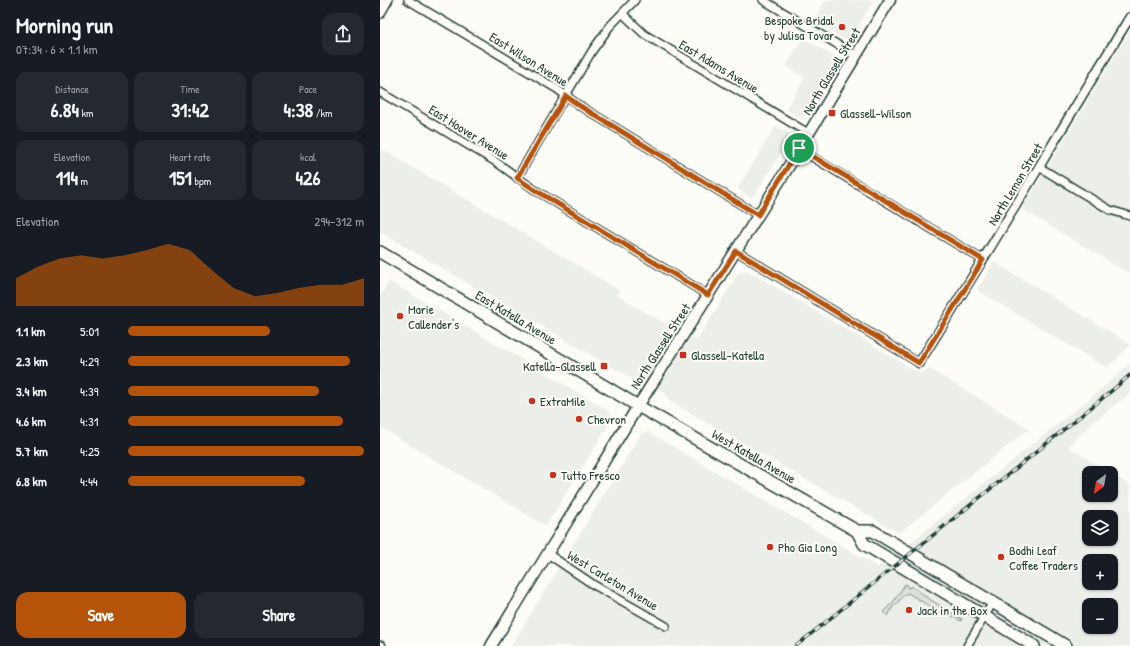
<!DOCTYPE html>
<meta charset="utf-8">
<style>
body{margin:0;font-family:"Patrick Hand",sans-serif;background:#242831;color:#f1f3f6;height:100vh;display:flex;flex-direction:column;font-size:15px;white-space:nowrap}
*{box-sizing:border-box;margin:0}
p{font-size:13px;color:#9ea1a6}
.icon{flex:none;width:22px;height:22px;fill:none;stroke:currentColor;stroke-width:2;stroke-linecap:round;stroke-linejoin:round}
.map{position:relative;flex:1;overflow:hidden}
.side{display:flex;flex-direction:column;background:#171b24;width:380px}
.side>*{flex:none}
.needle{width:26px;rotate:211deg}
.buttons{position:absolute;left:702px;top:466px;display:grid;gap:8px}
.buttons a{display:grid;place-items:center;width:36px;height:36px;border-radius:8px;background:#171b24;box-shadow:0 1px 3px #0004;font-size:20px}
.pin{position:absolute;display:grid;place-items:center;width:34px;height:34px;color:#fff;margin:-17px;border:2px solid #fff;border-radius:50%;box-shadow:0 1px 4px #0007}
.round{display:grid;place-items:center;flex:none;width:42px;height:42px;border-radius:12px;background:#242831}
.overview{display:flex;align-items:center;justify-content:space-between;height:68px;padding:0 16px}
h1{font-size:22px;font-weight:700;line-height:30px}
.stats{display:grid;grid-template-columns:repeat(3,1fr);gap:6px;height:68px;padding:4px 16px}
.stats div{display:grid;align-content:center;border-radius:10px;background:#242831;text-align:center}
.stats b{font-size:20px;font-weight:700}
.stats small{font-size:11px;font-weight:400}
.stats p{font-size:11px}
.chart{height:112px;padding:8px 16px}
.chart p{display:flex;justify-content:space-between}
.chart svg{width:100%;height:72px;margin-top:4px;fill:#b45309;opacity:.7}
.cta{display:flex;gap:8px;margin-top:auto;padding:8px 16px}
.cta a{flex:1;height:46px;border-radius:12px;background:#b45309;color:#fff;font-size:16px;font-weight:700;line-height:46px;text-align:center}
.cta a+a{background:#242831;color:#f1f3f6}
ul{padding:0 16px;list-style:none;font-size:13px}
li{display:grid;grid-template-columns:64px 48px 1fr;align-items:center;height:30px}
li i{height:10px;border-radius:5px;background:#b45309}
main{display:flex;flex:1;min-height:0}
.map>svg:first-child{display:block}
</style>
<main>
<section class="side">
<div class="overview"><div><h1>Morning run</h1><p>07:34 · 6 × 1.1 km</p></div><a class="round"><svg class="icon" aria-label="share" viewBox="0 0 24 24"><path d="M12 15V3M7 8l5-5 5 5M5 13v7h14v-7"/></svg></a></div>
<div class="stats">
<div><p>Distance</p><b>6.84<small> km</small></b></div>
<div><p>Time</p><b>31:42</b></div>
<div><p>Pace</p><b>4:38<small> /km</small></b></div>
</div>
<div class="stats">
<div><p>Elevation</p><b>114<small> m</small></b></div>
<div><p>Heart rate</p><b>151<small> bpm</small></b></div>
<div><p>kcal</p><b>426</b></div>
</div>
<div class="chart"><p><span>Elevation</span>294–312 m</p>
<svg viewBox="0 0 160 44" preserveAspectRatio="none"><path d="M0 44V27L10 20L20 15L30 13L40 15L50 13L60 10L70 6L80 10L90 22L100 33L110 38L120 36L130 33L140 31L150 31L160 27V44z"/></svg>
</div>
<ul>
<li><b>1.1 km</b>5:01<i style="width:60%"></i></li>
<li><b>2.3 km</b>4:29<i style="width:94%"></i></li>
<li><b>3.4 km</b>4:39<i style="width:81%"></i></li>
<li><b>4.6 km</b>4:31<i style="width:91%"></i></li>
<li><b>5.7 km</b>4:25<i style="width:100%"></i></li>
<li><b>6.8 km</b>4:44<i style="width:75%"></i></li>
</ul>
<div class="cta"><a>Save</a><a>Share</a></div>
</section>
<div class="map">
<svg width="750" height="646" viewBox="0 0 750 646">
<rect width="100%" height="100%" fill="#fdfcf7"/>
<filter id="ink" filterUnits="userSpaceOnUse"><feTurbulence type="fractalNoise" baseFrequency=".025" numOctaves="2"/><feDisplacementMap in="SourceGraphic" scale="8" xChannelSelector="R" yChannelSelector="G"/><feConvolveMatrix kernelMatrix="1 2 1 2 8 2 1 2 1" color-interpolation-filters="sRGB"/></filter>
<g filter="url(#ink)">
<g fill="#eceee9" fill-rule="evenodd">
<polygon points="446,0 494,0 469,41 467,41 433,21"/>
<polygon points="750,31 750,274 642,209"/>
<polygon points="423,38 457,58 458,60 423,116 418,117 406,109 425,78 406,66"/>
<polygon points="396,126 408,133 410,138 374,196 370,197 357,189"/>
<polygon points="0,148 239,290 237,295 289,326 317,340 359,272 368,271 539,373 550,369 649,429 519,533 288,400 287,394 257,377 251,378 0,232"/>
<polygon points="614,262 750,344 750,345 727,368 597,290"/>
<polygon points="9,281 229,411 232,419 166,526 0,427 0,296"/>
<path d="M750,363V393L706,428L688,447L730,473H709V495H731V474L750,485V646H131L261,434L268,432L498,567L533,541L659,439L730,382ZM709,517H731V539H709ZM709,561H731V583H709ZM709,605H731V627H709Z"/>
</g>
<path fill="#dde0db" stroke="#7e8e88" d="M525,584L528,585L527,587L530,588L531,586L539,591L546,597L582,619L581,621L561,610L558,615L554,609L528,593C520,595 520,604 513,606L508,616L504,613L503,612L514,601Z"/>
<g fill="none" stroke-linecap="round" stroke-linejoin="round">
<g stroke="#1f3d34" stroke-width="10">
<g id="minor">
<polyline points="28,0 177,89 200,106 378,215"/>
<polyline points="383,0 475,55"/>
<polyline points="0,1 5,4"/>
<polyline points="243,14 264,34 428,133"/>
<polyline points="0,92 116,162 155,190 328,295"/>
<polyline points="419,149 603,260"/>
<polyline points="659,167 730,210 750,216"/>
<polyline points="137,178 212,51 230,26 255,0"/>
<polyline points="356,251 539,363"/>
<polyline points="168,554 214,585 286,626"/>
<polyline points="0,645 2,646"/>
<polyline points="587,646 613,602"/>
</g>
</g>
<g stroke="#1f3d34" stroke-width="11">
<g id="tertiary">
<polyline points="0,14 8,0"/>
<path d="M539,363C611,249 679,132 750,17"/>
</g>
</g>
<g stroke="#1f3d34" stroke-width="13">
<polyline id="secondary" points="111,646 258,406 310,324 404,174 510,0"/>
</g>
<g stroke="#1f3d34" stroke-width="14">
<g id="primary">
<polyline points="0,252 258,406 477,531 493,531 686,646"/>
<polyline points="477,531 484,544 654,646"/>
</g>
</g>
<use href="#minor" stroke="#fdfcf7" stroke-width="7"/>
<use href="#tertiary" stroke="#fdfcf7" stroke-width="8"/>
<use href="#secondary" stroke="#fdfcf7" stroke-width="10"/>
<use href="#primary" stroke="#fdfcf7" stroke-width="11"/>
<g stroke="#1f3d34" stroke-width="3.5">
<polyline id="rail" points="416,646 729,393 750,375"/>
</g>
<use href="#rail" stroke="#fdfcf7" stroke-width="2" stroke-dasharray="6" stroke-linecap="butt"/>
</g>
</g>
<g fill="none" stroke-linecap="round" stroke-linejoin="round" filter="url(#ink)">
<g stroke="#fff" stroke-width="8">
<polygon id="route" points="186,96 200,106 378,215 419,148 603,260 539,363 356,251 328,295 155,190 137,178"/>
</g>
<use href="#route" stroke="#b45309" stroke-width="5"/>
</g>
<g fill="#c8321e" stroke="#fdfcf7" stroke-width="1.5">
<circle cx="462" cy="27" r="4"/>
<rect x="448" y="109" width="8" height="8" rx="2"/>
<circle cx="20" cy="316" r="4"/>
<rect x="299" y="351" width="8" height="8" rx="2"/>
<rect x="220" y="362" width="8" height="8" rx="2"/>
<circle cx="152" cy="401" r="4"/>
<circle cx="199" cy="419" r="4"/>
<circle cx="173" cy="475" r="4"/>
<circle cx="390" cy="547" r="4"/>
<circle cx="621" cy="557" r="4"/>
<circle cx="529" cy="610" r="4"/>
</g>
<g text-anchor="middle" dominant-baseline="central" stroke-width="4" stroke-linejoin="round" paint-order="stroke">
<g font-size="13" fill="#1f3d34" stroke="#fdfcf7" text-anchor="start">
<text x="454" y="20" text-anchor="end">Bespoke Bridal<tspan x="454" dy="15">by Julisa Tovar</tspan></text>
<text x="460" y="113">Glassell-Wilson</text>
<text x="28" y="309">Marie<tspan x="28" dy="15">Callender's</tspan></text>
<text x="311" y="355">Glassell-Katella</text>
<text x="216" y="366" text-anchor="end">Katella-Glassell</text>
<text x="160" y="401">ExtraMile</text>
<text x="207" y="419">Chevron</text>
<text x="181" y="475">Tutto Fresco</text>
<text x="398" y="547">Pho Gia Long</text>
<text x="629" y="550">Bodhi Leaf<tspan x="629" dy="15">Coffee Traders</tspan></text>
<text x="537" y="610">Jack in the Box</text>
</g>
<g font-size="13" fill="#1f3d34" stroke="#fdfcf7">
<text transform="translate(149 59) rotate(32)">East Wilson Avenue</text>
<text transform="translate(339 66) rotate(31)">East Adams Avenue</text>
<text transform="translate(451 71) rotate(-59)">North Glassell Street</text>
<text transform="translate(89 132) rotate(32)">East Hoover Avenue</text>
<text transform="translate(635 184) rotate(-59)">North Lemon Street</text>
<text transform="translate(136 317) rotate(31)">East Katella Avenue</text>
<text transform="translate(280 346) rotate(-57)">North Glassell Street</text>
<text transform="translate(374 456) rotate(30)">West Katella Avenue</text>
<text transform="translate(233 580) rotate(31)">West Carleton Avenue</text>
</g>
</g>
</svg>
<div class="buttons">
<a><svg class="needle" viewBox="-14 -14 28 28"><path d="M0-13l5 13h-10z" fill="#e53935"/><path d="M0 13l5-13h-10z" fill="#9ea1a6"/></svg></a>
<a><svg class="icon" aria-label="layers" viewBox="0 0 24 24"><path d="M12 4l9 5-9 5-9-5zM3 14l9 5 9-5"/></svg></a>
<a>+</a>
<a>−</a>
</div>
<div class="pin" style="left:419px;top:148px;background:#1e9e55"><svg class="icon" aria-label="arrive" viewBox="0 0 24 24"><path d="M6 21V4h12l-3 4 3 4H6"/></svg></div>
</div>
</main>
